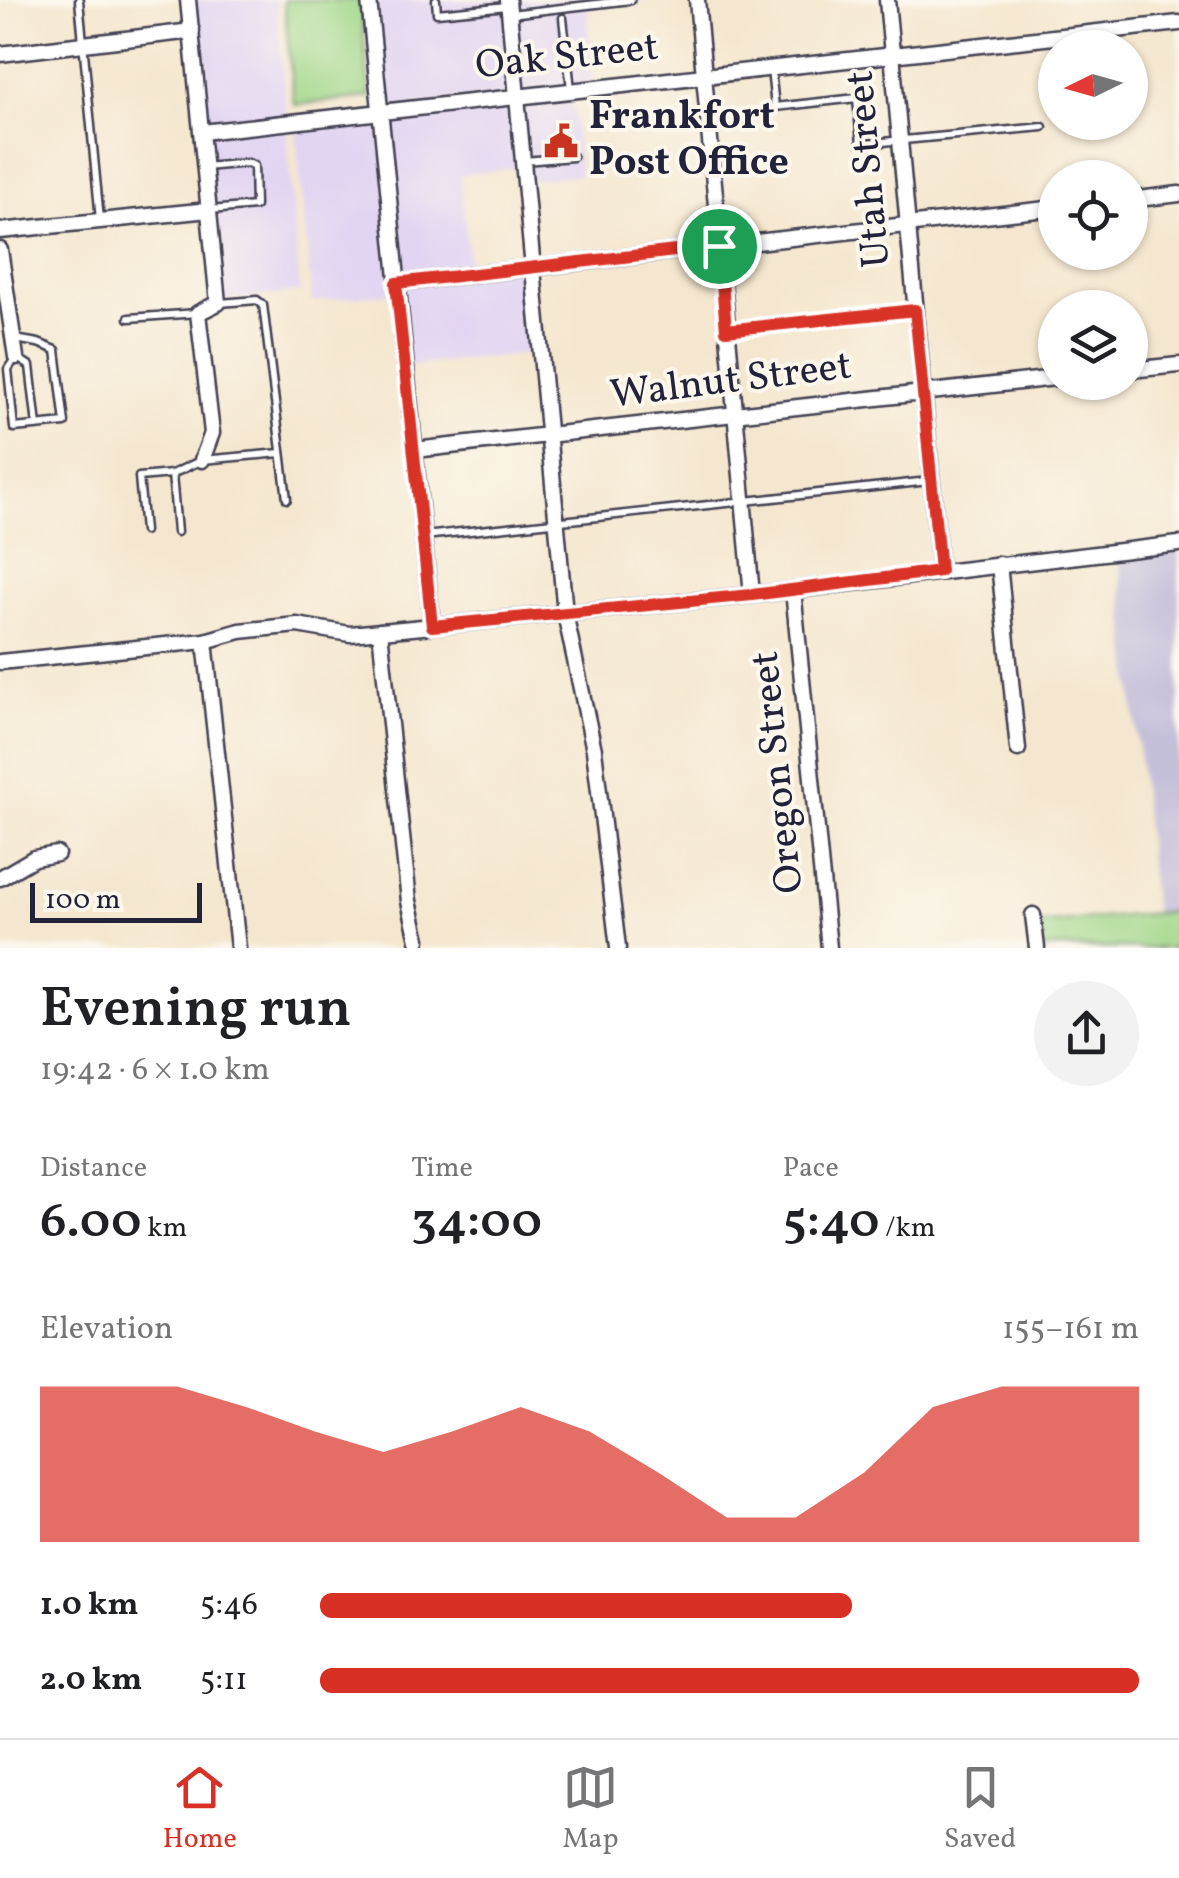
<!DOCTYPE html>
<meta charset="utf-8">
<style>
body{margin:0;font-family:Vollkorn,serif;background:#f2f2f2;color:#202124;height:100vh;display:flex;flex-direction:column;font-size:38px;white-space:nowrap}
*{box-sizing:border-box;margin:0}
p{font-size:32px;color:#757577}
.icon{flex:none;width:55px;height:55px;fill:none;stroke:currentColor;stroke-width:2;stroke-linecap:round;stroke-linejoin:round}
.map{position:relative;height:948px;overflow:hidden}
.side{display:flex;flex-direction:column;background:#fff;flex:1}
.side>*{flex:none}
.needle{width:65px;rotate:265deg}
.buttons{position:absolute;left:1038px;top:30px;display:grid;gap:20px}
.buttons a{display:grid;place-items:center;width:110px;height:110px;border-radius:50%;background:#fff;box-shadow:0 2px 8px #0004;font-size:50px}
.scale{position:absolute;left:30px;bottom:25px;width:172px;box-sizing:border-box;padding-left:10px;border:5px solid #22223b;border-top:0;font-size:28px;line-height:35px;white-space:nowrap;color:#22223b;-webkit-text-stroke:8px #fbf7ec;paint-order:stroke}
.pin{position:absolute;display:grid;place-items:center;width:85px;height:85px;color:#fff;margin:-42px;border:5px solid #fff;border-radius:50%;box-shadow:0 2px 10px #0007}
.round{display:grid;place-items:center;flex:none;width:105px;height:105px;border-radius:52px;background:#f2f2f2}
.headline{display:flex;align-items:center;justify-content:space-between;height:170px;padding:0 40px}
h1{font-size:55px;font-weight:600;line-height:75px}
.metrics{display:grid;grid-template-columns:repeat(3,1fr);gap:15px;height:170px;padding:10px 40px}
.metrics div{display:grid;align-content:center}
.metrics b{font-size:50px;font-weight:600}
.metrics small{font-size:28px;font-weight:400}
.metrics p{font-size:28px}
.chart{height:280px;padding:20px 40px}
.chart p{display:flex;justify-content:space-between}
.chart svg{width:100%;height:180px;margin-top:10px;fill:#d93025;opacity:.7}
ul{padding:0 40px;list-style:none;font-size:32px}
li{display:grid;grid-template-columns:160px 120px 1fr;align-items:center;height:75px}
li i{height:25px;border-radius:12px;background:#d93025}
.menu{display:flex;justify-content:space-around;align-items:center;height:140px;border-top:2px solid #e0e0e0;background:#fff;font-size:28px;color:#757577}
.menu a{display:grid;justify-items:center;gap:5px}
.menu .on{color:#d93025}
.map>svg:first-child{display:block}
</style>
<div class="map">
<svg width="1179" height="948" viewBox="0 0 1179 948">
<rect width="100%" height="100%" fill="#fbf7ec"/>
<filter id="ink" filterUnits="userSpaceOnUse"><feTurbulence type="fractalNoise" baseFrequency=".01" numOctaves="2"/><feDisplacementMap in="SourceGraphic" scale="20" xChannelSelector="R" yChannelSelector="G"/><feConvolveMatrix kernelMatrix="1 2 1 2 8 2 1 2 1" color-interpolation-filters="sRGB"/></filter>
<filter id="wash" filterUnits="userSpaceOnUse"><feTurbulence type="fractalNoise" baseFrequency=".0048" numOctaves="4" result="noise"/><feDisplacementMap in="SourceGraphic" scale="40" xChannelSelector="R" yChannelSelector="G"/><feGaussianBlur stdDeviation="2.25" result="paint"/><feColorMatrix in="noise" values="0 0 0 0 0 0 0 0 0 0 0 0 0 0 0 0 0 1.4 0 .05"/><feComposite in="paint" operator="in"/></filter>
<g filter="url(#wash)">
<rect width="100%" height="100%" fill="#f5e7cf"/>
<g fill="#e2d4f3">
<polygon points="190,0 276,0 287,120 204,130"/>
<polygon points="371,0 506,0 514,94 382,109"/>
<polygon points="511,0 652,0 587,8 593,86 519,94"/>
<polygon points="572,93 580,175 526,180 519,98"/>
<polygon points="515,98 521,167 460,175 470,272 530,266 537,353 408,366 382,114"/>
<polygon points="379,114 396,292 312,302 295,123"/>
<polygon points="286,124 300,292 220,301 204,133"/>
</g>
<polygon fill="#c5c0da" points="1179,547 1179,911 1154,913 1119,554"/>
<g fill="#a0d789" stroke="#617c62" stroke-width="2.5">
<polygon points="284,0 360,0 370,97 294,105"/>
<polygon points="1179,911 1179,948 1041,948 1038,924"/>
</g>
</g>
<g filter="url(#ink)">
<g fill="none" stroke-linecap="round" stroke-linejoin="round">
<g stroke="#424051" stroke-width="11">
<g id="lane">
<polyline points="79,0 100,220"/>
<polyline points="436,0 437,13 507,6"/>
<polyline points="510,14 631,0"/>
<polyline points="563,18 571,89"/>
<polyline points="771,69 775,107 857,98 861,144 1043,127"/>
<polyline points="524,161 573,157"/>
<polyline points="205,167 248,163 254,166 255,206 210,210"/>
<polyline points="220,303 257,300 263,305 287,499"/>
<polyline points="129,318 197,313"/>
<polyline points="727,330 913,310"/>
<polyline points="15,339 38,343 56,350 65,423 14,428 8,369 16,357 30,366 37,426"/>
<polyline points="172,474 177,532"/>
<polyline points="144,531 139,477 172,474 202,460 281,453"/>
<polyline points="424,536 929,481"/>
</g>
</g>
<g stroke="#424051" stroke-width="19">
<g id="street">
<polyline points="188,0 218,303 198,313 212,433 202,460"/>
<polyline points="369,0 432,625"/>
<polyline points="508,0 565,613 594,750 618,948"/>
<polyline points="697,0 752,595"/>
<polyline points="887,0 940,571"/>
<polyline points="0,54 192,31"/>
<polyline points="202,132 1179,23"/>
<polyline points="1130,200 1179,194"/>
<polyline points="0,231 209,210"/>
<polyline points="0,250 16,357"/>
<polyline points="397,283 1055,208"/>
<polyline points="1130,370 1179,365"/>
<polyline points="415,450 1055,378"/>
<polyline points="999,564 1018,749"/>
<polyline points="793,590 829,948"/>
<polyline points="380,631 409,901 418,940"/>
<polyline points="205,641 238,948"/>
<polyline points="0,662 205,641 240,631 297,625 350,634 752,595 1179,544"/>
<polyline points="0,878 34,858 57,854"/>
<polyline points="1033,915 1037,948"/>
</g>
</g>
<use href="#lane" stroke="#fff" stroke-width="6"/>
<use href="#street" stroke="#fff" stroke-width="14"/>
</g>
</g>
<g fill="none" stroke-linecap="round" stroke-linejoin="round" filter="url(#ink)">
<g stroke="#fff" stroke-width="20">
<polygon id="route" points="719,246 726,330 915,310 940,571 752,595 432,626 396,283"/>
</g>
<use href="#route" stroke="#d93025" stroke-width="12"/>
</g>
<defs>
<g id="civic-bare" transform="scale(2.7)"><path d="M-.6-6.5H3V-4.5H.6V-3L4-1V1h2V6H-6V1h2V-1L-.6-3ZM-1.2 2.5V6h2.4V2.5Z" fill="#c8321e" stroke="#fbf7ec" stroke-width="2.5" paint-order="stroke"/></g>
</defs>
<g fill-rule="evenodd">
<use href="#civic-bare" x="561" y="141"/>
</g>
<g text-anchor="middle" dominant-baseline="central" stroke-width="8" stroke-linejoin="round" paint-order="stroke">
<g font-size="40" fill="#22223b" stroke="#fbf7ec">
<text transform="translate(567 58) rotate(-6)">Oak Street</text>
<text transform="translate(870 169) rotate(-95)">Utah Street</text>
<text transform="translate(731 382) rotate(-7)">Walnut Street</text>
<text transform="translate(779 772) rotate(-96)">Oregon Street</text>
</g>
<g font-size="40" font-weight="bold" fill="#22223b" stroke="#fbf7ec" text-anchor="start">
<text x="589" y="118">Frankfort<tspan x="589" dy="46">Post Office</tspan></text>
</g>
</g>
</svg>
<div class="buttons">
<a><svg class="needle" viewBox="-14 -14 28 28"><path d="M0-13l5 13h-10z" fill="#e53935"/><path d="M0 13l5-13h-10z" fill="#757577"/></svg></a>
<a><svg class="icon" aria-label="locate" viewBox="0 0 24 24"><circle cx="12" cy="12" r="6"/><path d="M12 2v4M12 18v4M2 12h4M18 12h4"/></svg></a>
<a><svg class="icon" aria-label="layers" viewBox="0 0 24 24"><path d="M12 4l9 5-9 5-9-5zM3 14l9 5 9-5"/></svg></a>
</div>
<div class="scale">100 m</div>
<div class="pin" style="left:719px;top:246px;background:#1e9e55"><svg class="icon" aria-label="arrive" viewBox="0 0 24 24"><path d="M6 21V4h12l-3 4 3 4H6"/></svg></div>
</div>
<section class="side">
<div class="headline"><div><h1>Evening run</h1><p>19:42 · 6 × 1.0 km</p></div><a class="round"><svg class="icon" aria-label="share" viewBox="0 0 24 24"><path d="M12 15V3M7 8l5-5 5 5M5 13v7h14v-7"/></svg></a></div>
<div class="metrics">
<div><p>Distance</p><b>6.00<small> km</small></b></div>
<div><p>Time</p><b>34:00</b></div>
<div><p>Pace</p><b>5:40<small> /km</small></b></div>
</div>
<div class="chart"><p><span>Elevation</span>155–161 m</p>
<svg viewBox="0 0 160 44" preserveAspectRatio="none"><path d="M0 44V6L10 6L20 6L30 11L40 17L50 22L60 17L70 11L80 17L90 27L100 38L110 38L120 27L130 11L140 6L150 6L160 6V44z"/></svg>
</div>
<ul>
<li><b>1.0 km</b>5:46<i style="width:65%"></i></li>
<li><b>2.0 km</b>5:11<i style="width:100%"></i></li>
</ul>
</section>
<nav class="menu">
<a class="on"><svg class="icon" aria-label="home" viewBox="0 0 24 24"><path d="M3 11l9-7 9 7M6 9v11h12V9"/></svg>Home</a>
<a><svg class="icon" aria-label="map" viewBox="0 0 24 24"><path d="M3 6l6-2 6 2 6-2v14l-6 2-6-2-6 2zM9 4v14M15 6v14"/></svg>Map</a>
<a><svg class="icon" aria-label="saved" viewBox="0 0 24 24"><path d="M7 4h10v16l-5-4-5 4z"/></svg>Saved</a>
</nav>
